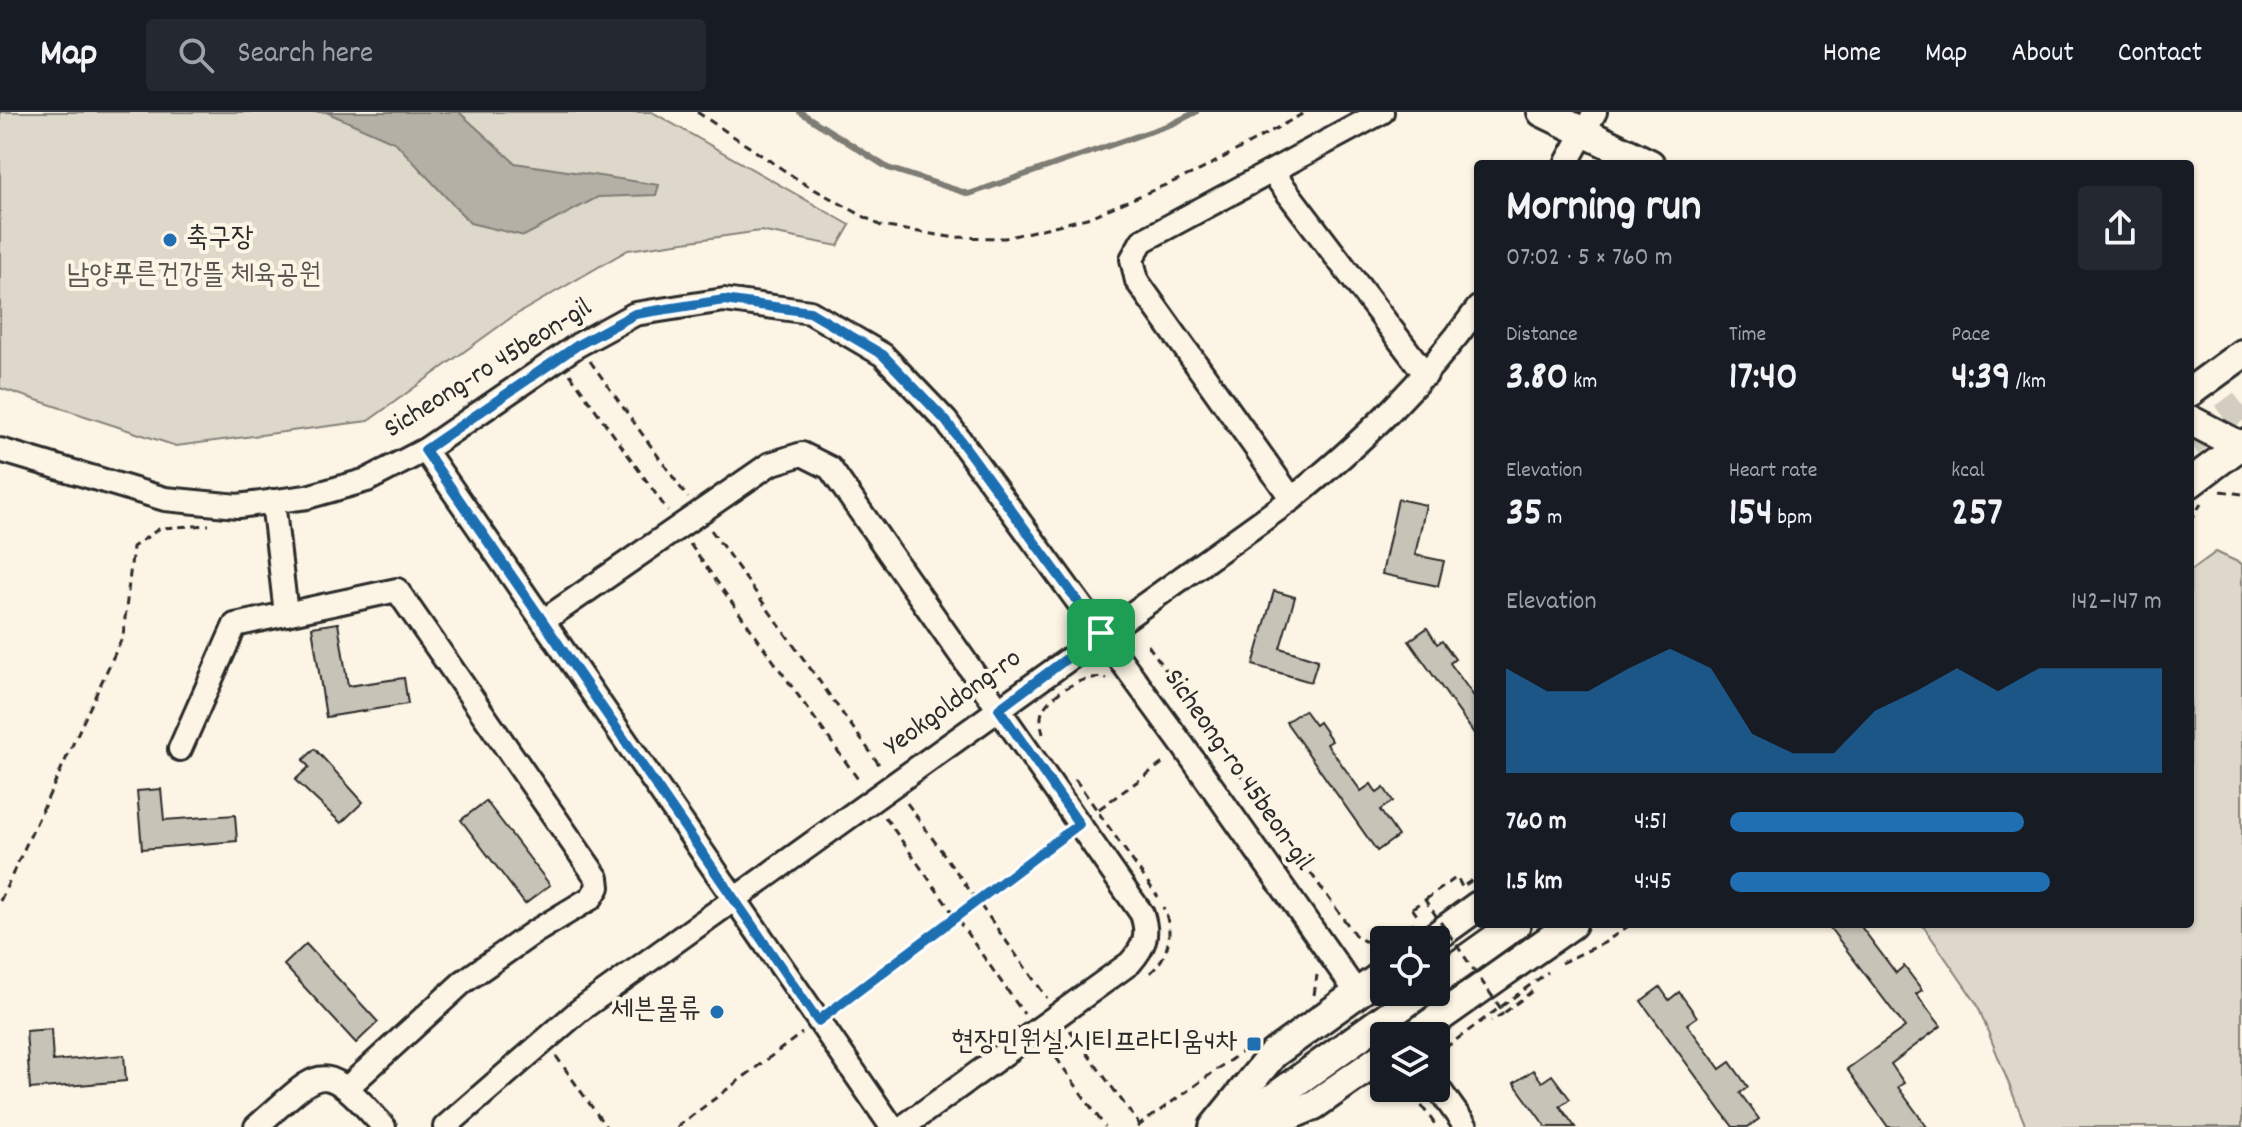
<!DOCTYPE html>
<meta charset="utf-8">
<style>
body{margin:0;font-family:Dekko,"Poor Story",sans-serif;background:#242831;color:#f1f3f6;height:100vh;display:flex;flex-direction:column;font-size:30px;white-space:nowrap}
*{box-sizing:border-box;margin:0}
p{font-size:26px;color:#9ea1a6}
.icon{flex:none;width:44px;height:44px;fill:none;stroke:currentColor;stroke-width:2;stroke-linecap:round;stroke-linejoin:round}
.map{position:relative;flex:1;overflow:hidden}
.details{position:absolute;left:1474px;top:48px;width:720px;height:768px;display:flex;flex-direction:column;background:#171b24;border-radius:8px;box-shadow:0 2px 6px #0004}
.details>*{flex:none}
.buttons{position:absolute;left:1370px;top:814px;display:grid;gap:16px}
.buttons a{display:grid;place-items:center;width:80px;height:80px;border-radius:8px;background:#171b24;box-shadow:0 2px 6px #0004;font-size:40px}
.pin{position:absolute;display:grid;place-items:center;width:68px;height:68px;color:#fff;margin:-34px;border-radius:16px;box-shadow:0 4px 12px #0006}
.round{display:grid;place-items:center;flex:none;width:84px;height:84px;border-radius:8px;background:#242831}
.overview{display:flex;align-items:center;justify-content:space-between;height:136px;padding:0 32px}
h1{font-size:44px;font-weight:800;line-height:60px}
.metrics{display:grid;grid-template-columns:repeat(3,1fr);gap:12px;height:136px;padding:8px 32px}
.metrics div{display:grid;align-content:center}
.metrics b{font-size:40px;font-weight:800}
.metrics small{font-size:22px;font-weight:400}
.metrics p{font-size:22px}
.chart{height:224px;padding:16px 32px}
.chart p{display:flex;justify-content:space-between}
.chart svg{width:100%;height:144px;margin-top:8px;fill:#1f6fb2;opacity:.7}
ul{padding:0 32px;list-style:none;font-size:26px}
li{display:grid;grid-template-columns:128px 96px 1fr;align-items:center;height:60px}
li i{height:20px;border-radius:10px;background:#1f6fb2}
header{display:flex;align-items:center;gap:48px;box-sizing:border-box;height:112px;padding:0 40px;background:#171b24;border-bottom:2px solid #363941}
header strong{font-size:38px}
nav{display:flex;gap:44px;margin-inline-start:auto;font-size:28px}
.search{width:560px;height:72px;background:#242831;display:flex;align-items:center;gap:20px;box-sizing:border-box;padding:0 28px;border-radius:8px;color:#9ea1a6;font-size:30px}
.map>svg:first-child{display:block}
</style>
<header>
<strong>Map</strong>
<div class="search"><svg class="icon" aria-label="search" viewBox="0 0 24 24"><circle cx="10" cy="10" r="6"/><path d="M15 15l6 6"/></svg>Search here</div>
<nav><a>Home</a><a>Map</a><a>About</a><a>Contact</a></nav>
</header>
<div class="map">
<svg width="2242" height="1015" viewBox="0 0 2242 1015">
<rect width="100%" height="100%" fill="#fcf5e5"/>
<filter id="ink" filterUnits="userSpaceOnUse"><feTurbulence type="fractalNoise" baseFrequency=".0125" numOctaves="2"/><feDisplacementMap in="SourceGraphic" scale="16" xChannelSelector="R" yChannelSelector="G"/><feConvolveMatrix kernelMatrix="1 2 1 2 8 2 1 2 1" color-interpolation-filters="sRGB"/></filter>
<g filter="url(#ink)">
<g fill="#ded8ca" stroke="#84827a" stroke-width="2">
<polygon points="0,0 652,0 850,113 838,134 760,119 628,138 512,205 368,309 176,334 0,276"/>
<polygon points="2216,440 2242,452 2242,1015 2026,1015 1977,892 1922,812 2190,812 2190,459"/>
</g>
<polygon fill="#b4b0a5" stroke="#7d7b74" stroke-width="2" points="326,0 459,0 515,51 659,73 656,83 598,85 524,124 470,111 396,31"/>
<g fill="none" stroke-linecap="round" stroke-linejoin="round">
<polyline stroke="#7d7b74" stroke-width="6" points="800,0 888,56 969,82 1172,12 1196,0"/>
</g>
<g fill="#c8c3b7" stroke="#2b2b2b" stroke-width="2">
<polygon points="1398,387 1426,393 1415,443 1444,449 1438,474 1382,462"/>
<polygon points="1274,479 1295,485 1280,536 1318,548 1311,570 1253,553"/>
<polygon points="338,511 348,574 404,566 408,592 326,605 312,515"/>
<polygon points="1427,516 1437,532 1442,529 1455,547 1450,551 1478,590 1478,627 1409,529"/>
<polygon points="1304,598 1315,613 1319,610 1332,629 1327,632 1361,679 1371,672 1377,681 1384,676 1393,689 1380,698 1398,724 1377,739 1286,610"/>
<polygon points="315,637 363,690 341,711 295,668 309,655 303,648"/>
<polygon points="161,677 164,708 235,703 237,729 142,737 137,679"/>
<polygon points="486,689 550,773 525,792 461,708"/>
<polygon points="1827,812 1859,812 1896,861 1904,854 1922,878 1916,882 1941,914 1891,952 1904,971 1898,975 1927,1015 1888,1015 1847,957 1905,915"/>
<polygon points="306,832 378,910 356,931 284,853"/>
<polygon points="1660,875 1669,888 1679,880 1697,905 1687,912 1720,957 1730,950 1748,975 1740,981 1759,1007 1748,1015 1733,1015 1641,889"/>
<polygon points="51,917 53,949 124,943 126,969 30,977 26,919"/>
<polygon points="1533,958 1542,970 1552,963 1570,987 1560,994 1575,1015 1546,1015 1514,971"/>
</g>
<g fill="none" stroke-linecap="round" stroke-linejoin="round">
<polyline stroke="#d2cdc0" stroke-width="28" stroke-dasharray="28 14" stroke-linecap="butt" points="2190,331 2242,292"/>
<g stroke="#2b2b2b" stroke-width="28">
<g id="minor">
<polyline points="1566,52 1595,0"/>
<polyline points="1272,60 1426,263"/>
<polyline points="0,338 165,387 238,394 307,385 367,368 425,338 578,233 635,202 724,188 810,200 883,243 946,309 1184,635 1357,881"/>
<polyline points="425,338 892,1015"/>
<polyline points="1292,387 1137,169 1132,147 1142,129 1382,0"/>
<polyline points="273,389 286,502"/>
<path d="M543,509L770,352L802,342L830,356L1142,802C1149,823 1145,834 1130,851L903,1015"/>
<polyline points="180,637 235,513 397,478 597,766 598,775 591,786 533,821 463,870 348,975"/>
<polyline points="1436,973 1466,1015"/>
<path d="M256,1015C323,957 320,943 384,1015"/>
<path d="M445,1015L580,898L1292,387C1365,328 1422,272 1478,196"/>
</g>
</g>
<g stroke="#2b2b2b" stroke-width="34">
<g id="major">
<polyline points="1542,0 1650,52"/>
<polyline points="2190,280 2242,242"/>
<polyline points="2190,308 2242,335"/>
<polyline points="2190,371 2242,332"/>
<polyline points="1431,828 1478,794"/>
<polyline points="1436,869 1516,812"/>
<polyline points="1413,924 1572,812"/>
<polyline points="1214,1015 1273,942 1384,862"/>
<polyline points="1233,1015 1421,880"/>
<polyline points="1262,1015 1314,993 1384,944"/>
</g>
</g>
<g stroke="#2b2b2b" stroke-width="3" stroke-dasharray="8 6" stroke-linecap="butt">
<polyline points="697,0 803,71 881,114 950,125 1005,126 1087,106 1201,58 1306,0"/>
<polyline points="590,249 688,386"/>
<polyline points="570,262 668,399"/>
<polyline points="2221,379 2242,382"/>
<polyline points="2190,409 2201,392"/>
<polyline points="711,418 881,655"/>
<polyline points="690,432 860,670"/>
<polyline points="1148,533 1355,823 1364,829 1384,829"/>
<path d="M1043,622C1041,613 1039,604 1044,596C1055,579 1088,560 1107,567"/>
<polyline points="1075,667 1158,785"/>
<polyline points="907,691 1047,886"/>
<polyline points="1099,697 1167,648"/>
<polyline points="885,705 1024,902"/>
<polyline points="1465,773 1478,764"/>
<polyline points="1425,788 1457,765 1462,775"/>
<polyline points="0,789 123,524 133,435 160,416 209,413"/>
<polyline points="1412,796 1419,806"/>
<polyline points="1388,828 1414,811"/>
<polyline points="1561,851 1604,831 1631,812"/>
<path d="M1150,861C1170,844 1174,818 1163,795"/>
<polyline points="1314,883 1317,863"/>
<polyline points="834,897 1064,723"/>
<polyline points="1504,901 1531,880 1528,876"/>
<polyline points="1070,918 1139,1012"/>
<polyline points="1048,934 1105,1015"/>
<polyline points="1445,936 1548,860"/>
<polyline points="556,944 606,1015"/>
<polyline points="1400,976 1421,993 1437,1015"/>
<polyline points="677,1015 802,921"/>
<polyline points="1137,1015 1243,939"/>
</g>
<use href="#minor" stroke="#fcf5e5" stroke-width="22"/>
<use href="#major" stroke="#fcf5e5" stroke-width="28"/>
<polyline stroke="#2b2b2b" stroke-width="3" stroke-dasharray="8 6" stroke-linecap="butt" points="1412,796 1425,788 1504,901 1491,909"/>
</g>
</g>
<g fill="none" stroke-linecap="round" stroke-linejoin="round" filter="url(#ink)">
<g stroke="#fff" stroke-width="16">
<polygon id="route" points="724,188 810,200 883,243 946,309 1101,521 999,597 1079,712 818,909 425,338 578,233 635,202"/>
</g>
<use href="#route" stroke="#1f6fb2" stroke-width="10"/>
</g>
<g fill="#1f6fb2" stroke="#fcf5e5" stroke-width="3">
<circle cx="170" cy="128" r="8"/>
<circle cx="717" cy="900" r="8"/>
<rect x="1246" y="924" width="16" height="16" rx="4"/>
</g>
<g text-anchor="middle" dominant-baseline="central" stroke-width="8" stroke-linejoin="round" paint-order="stroke">
<g font-size="28" fill="#2b2b2b" stroke="#fcf5e5" text-anchor="end">
<text x="186" y="128" text-anchor="start">축구장</text>
<text x="701" y="900">세븐물류</text>
<text x="1238" y="932">현장민원실.시티프라디움4차</text>
</g>
<g font-size="28" fill="#585653" stroke="#fcf5e5">
<text x="194" y="165">남양푸른건강뜰 체육공원</text>
</g>
<g font-size="28" fill="#2b2b2b" stroke="#fcf5e5">
<text transform="translate(489 258) rotate(-32)">Sicheong-ro 45beon-gil</text>
<text transform="translate(954 592) rotate(-36)">Yeokgoldong-ro</text>
<text transform="translate(1237 659) rotate(55)">Sicheong-ro 45beon-gil</text>
</g>
</g>
</svg>
<div class="buttons">
<a><svg class="icon" aria-label="locate" viewBox="0 0 24 24"><circle cx="12" cy="12" r="6"/><path d="M12 2v4M12 18v4M2 12h4M18 12h4"/></svg></a>
<a><svg class="icon" aria-label="layers" viewBox="0 0 24 24"><path d="M12 4l9 5-9 5-9-5zM3 14l9 5 9-5"/></svg></a>
</div>
<div class="pin" style="left:1101px;top:521px;background:#1e9e55"><svg class="icon" aria-label="arrive" viewBox="0 0 24 24"><path d="M6 21V4h12l-3 4 3 4H6"/></svg></div>
<section class="details">
<div class="overview"><div><h1>Morning run</h1><p>07:02 · 5 × 760 m</p></div><a class="round"><svg class="icon" aria-label="share" viewBox="0 0 24 24"><path d="M12 15V3M7 8l5-5 5 5M5 13v7h14v-7"/></svg></a></div>
<div class="metrics">
<div><p>Distance</p><b>3.80<small> km</small></b></div>
<div><p>Time</p><b>17:40</b></div>
<div><p>Pace</p><b>4:39<small> /km</small></b></div>
</div>
<div class="metrics">
<div><p>Elevation</p><b>35<small> m</small></b></div>
<div><p>Heart rate</p><b>154<small> bpm</small></b></div>
<div><p>kcal</p><b>257</b></div>
</div>
<div class="chart"><p><span>Elevation</span>142–147 m</p>
<svg viewBox="0 0 160 44" preserveAspectRatio="none"><path d="M0 44V12L10 19L20 19L30 12L40 6L50 12L60 32L70 38L80 38L90 25L100 19L110 12L120 19L130 12L140 12L150 12L160 12V44z"/></svg>
</div>
<ul>
<li><b>760 m</b>4:51<i style="width:68%"></i></li>
<li><b>1.5 km</b>4:45<i style="width:74%"></i></li>
</ul>
</section>
</div>
